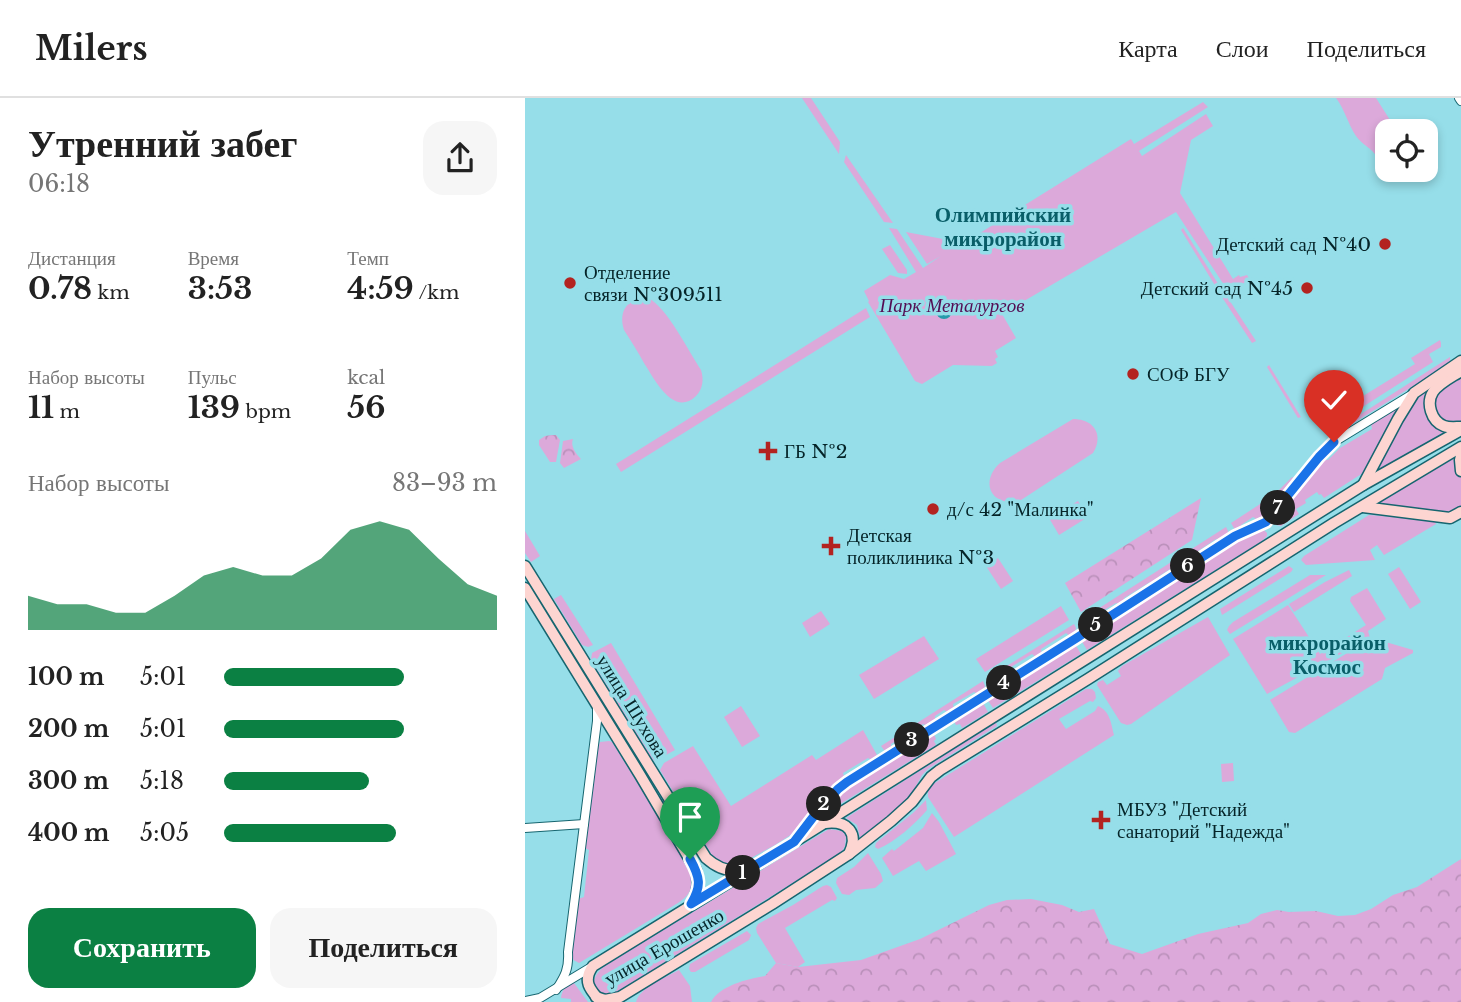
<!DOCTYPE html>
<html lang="ru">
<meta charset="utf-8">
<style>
body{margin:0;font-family:"Libre Baskerville",serif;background:#f6f6f6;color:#222;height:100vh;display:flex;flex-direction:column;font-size:26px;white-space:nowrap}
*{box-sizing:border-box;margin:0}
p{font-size:23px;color:#767676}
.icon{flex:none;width:38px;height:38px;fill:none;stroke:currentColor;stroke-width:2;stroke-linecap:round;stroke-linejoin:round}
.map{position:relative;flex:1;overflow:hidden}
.sheet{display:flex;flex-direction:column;background:#fff;width:525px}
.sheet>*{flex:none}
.buttons{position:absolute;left:850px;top:21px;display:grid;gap:14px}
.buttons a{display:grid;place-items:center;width:63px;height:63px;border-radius:14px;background:#fff;box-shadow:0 4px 10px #0003;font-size:35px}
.pin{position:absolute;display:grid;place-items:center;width:60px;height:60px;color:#fff;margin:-72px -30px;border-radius:50% 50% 50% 0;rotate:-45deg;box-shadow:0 0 7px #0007}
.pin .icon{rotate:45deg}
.km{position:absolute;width:35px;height:35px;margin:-18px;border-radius:50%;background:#222;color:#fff;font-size:19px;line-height:35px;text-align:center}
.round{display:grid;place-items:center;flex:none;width:74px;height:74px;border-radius:21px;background:#f6f6f6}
.summary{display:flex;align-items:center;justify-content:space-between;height:119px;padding:0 28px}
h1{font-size:38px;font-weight:700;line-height:52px}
.stats{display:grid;grid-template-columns:repeat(3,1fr);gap:10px;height:119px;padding:7px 28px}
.stats div{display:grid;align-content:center}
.stats b{font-size:30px;font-weight:700}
.stats small{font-size:19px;font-weight:400}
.stats p{font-size:19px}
.chart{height:196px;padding:14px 28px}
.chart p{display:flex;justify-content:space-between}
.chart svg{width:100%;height:126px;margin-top:7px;fill:#0b8043;opacity:.7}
.cta{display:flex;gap:14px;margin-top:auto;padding:14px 28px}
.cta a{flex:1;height:80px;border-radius:21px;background:#0b8043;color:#fff;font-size:28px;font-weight:700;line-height:80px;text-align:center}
.cta a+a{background:#f6f6f6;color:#222}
ul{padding:0 28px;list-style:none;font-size:23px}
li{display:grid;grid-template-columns:112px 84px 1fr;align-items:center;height:52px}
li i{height:18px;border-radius:9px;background:#0b8043}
header{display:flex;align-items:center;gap:42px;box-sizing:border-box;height:98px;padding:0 35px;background:#fff;border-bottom:2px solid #e0e0e0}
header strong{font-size:33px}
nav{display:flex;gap:38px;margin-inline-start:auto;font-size:24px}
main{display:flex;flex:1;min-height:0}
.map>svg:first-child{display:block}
</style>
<header>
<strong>Milers</strong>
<nav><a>Карта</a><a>Слои</a><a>Поделиться</a></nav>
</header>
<main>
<section class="sheet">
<div class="summary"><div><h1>Утренний забег</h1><p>06:18</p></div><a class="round"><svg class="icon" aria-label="share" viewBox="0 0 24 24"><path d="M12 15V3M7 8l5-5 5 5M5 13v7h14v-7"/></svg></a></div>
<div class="stats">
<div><p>Дистанция</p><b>0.78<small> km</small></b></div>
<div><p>Время</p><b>3:53</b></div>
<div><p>Темп</p><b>4:59<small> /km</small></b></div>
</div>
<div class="stats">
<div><p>Набор высоты</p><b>11<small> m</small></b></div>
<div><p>Пульс</p><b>139<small> bpm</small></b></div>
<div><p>kcal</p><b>56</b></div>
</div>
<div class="chart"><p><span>Набор высоты</span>83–93 m</p>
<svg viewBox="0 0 160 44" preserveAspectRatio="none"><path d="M0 44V32L10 35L20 35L30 38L40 38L50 32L60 25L70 22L80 25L90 25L100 19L110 9L120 6L130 9L140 19L150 28L160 32V44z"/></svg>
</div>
<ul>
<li><b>100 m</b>5:01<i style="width:66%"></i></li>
<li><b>200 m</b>5:01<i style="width:66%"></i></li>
<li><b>300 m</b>5:18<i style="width:53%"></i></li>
<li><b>400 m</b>5:05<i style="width:63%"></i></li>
</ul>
<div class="cta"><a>Сохранить</a><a>Поделиться</a></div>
</section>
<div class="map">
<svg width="936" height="904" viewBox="0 0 936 904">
<defs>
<pattern id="forest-crowns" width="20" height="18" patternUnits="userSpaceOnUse" patternTransform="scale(1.75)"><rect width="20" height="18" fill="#dca9da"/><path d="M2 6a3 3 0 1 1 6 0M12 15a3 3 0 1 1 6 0" fill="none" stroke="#bb91bb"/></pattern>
<pattern id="water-ripples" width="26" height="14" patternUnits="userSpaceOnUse" patternTransform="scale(1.75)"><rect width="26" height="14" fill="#259baa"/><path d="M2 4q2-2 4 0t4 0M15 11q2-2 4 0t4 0" fill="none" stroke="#1e7e8a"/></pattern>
</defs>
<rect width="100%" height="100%" fill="#96dee9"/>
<g fill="#dca9da">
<polygon points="277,0 286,0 315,44 314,56"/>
<path d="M811,0H851L872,33H863V53L852,59C847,50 837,47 831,38C823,26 820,12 811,0Z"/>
<polygon points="678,4 683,9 614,53 617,58 681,16 688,28 666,42 655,95 708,181 714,177 715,179 722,177 725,182 703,193 651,114 477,216 491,240 470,253 473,259 470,261 472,265 467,268 428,267 397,286 390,283 343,204 344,203 339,193 365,177 379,181 391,174 364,130 372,131 398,170 416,158 402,166 381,134 439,145 606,41 609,46"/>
<polygon points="321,57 368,125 359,124 319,64"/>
<polygon points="658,130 697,192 694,194 656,132"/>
<polygon points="365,147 382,172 382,176 373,175 357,151"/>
<polygon points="699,194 731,243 727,245 695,196"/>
<path d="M123,200C142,209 164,254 176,272C179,281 178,291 171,298C148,320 129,280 119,265C113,254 106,243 99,232C93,212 103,200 123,200Z"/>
<polygon points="341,210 345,219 96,374 91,366"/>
<polygon points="915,242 916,245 916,249 904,256 908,264 803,331 791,311 797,309 804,319 890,266 886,260"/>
<polygon points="925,259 925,263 922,267 814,334 808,334"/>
<polygon points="744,267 776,319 773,320 742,269"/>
<polygon points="936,276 936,324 922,326 909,315 910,296"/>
<path d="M905,288C899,310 897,326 923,332L855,371L853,365C867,342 883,303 905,288Z"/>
<polygon points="874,308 841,373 799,400 796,396 794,397 792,394 780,402 781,405 771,411 774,416 756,428 751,427 752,422 797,361 803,362 815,350 847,331 846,325"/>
<path d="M548,321C569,321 579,337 568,355L496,402C468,411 453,385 475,365Z"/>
<polygon points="932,357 936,378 936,410 926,415 855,407 857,403"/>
<polygon points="767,379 770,381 757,400 750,400 737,414 739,418 734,423 728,419 716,427 717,433 710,432 706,425 749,397"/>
<polygon points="553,403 563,419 534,437 524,420"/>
<polygon points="844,417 909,422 911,426 859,457 852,447 845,452 850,462 781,467 776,462 779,458"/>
<polygon points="701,429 703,433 702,439 697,443 691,441 667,457 668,463 664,465 658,463 634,478 634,484 629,487 625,484 599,500 600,505 596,508 591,505 566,520 566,527 560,528 554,523"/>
<polygon points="734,431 739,432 742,435 742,438 736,444 562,552 556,542"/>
<polygon points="0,433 15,458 6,464 0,455"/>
<polygon points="473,460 488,483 476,491 461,468"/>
<polygon points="764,468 768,471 766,474 697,517 695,511"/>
<polygon points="874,469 896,504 885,511 863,476"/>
<polygon points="824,472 827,478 769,514 764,506 800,484"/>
<polygon points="785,477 801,477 705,536 702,532 704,528 708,524"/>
<polygon points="842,490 861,521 843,533 845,540 742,596 708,541 763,507 795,556 841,527 825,503 826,499"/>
<polygon points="36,497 68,547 63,549 57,547 29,501"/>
<polygon points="536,508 544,522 460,574 451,561"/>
<polygon points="296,513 305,526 285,539 277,525"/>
<polygon points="683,519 705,557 606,626 602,627 596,625 572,587 573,584 578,582 582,587 596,578 593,573 597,568"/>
<polygon points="549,526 551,530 549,536 546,539 541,535 516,551 517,557 512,560 507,556 473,577 474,585 468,585 464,579"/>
<polygon points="399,538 414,561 349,601 334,577"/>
<polygon points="847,540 888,552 888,555 860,570 857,581 770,635 764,634 745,602"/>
<polygon points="86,545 150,652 130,663 127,661 66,562 67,555"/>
<polygon points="550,546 556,556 468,610 462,601"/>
<polygon points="458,583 460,588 458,594 453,596 449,594 428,606 429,612 424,615 419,612 410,618 410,624 402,628 398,626 366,646 366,651 362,654 359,652 356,648"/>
<path d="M561,591H567L570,594L571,600L568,604L565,603L534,621L541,631L570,613L573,608C585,613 586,625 589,637L429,739L403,699V692L405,688Z"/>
<polygon points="457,603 463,614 437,630 435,626 431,627 428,621"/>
<polygon points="216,608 235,638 217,649 199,619"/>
<polygon points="471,624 472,628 403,671 397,677 384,701 335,740 332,727 321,720"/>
<polygon points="338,632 352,657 348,663 343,660 318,675 320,681 304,693 270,734 250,747 213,767 200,766 188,759 135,672 139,665 168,648 206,708 287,657 291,662"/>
<polygon points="408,634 411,641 409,643 411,647 291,721 319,689"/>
<path d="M84,643L87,644L159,759C170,779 173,791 153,805L54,865C49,862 48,863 47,857C45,846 52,814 53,801L59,799L64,752L60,750L73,650L75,644Z"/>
<polygon points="708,665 709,683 697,684 696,666"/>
<path d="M401,702L402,712C389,727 371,743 353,751L350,749L351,745L388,715Z"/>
<polygon points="407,715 414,724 431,756 401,773 394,763 368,778 357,760 367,751 369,753 398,730"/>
<path d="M304,731L317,733L321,738L320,748L316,755L93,893C69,904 59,883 81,867Z"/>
<polygon points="343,755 356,776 358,783 350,790 331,792 324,797 317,796 311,785 312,780 329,769"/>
<polygon points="302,787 306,789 312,800 310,803 307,802 260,830 280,864 273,869 251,865 232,835 231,830 233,826 268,807 298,788"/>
<polygon points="222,833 226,837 224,842 170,874 166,874 164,871 165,866"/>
<path d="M154,872L165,888L167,904H111C116,888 140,880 154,872Z"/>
<path d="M49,885L63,904H46V901L36,900C37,892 41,886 49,885Z"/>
</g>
<g fill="url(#forest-crowns)">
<polygon points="27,337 31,337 35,342 31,364 25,364 14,347 14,342 20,338"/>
<path d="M48,341C45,348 51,356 56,361L39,370L35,365L38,343Z"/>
<polygon points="676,400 667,442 556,514 540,485"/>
<path d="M936,761V904H186C195,887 223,881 240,878L251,865L273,869L336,862L395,841L464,807L482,802L506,801L537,807L554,814L569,811L585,846L617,856L673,836L723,825L736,816L752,812L764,814L791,813L813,818L830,817L846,811L868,797L892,789Z"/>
</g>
<circle fill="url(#water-ripples)" cx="419" cy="213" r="8"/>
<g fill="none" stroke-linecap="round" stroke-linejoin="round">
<g stroke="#16656f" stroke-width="10">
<g id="street">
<polyline points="934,0 936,3"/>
<polyline points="0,730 59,726"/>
<polyline points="273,740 313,690 322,684 550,541 710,438 741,424 802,351 809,344 886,297"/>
<path d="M31,892C40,878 44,871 43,854L72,623V608"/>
<polyline points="0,903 15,900 68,868"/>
</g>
</g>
<g stroke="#16656f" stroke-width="13">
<g id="secondary">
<path d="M936,273C927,279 914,285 908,294C901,305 906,323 919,328C924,330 931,329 936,329"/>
<polyline points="936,358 935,362 936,373"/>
<polyline points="838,387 873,321 889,295 936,263"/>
<polyline points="838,409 925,420 936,414"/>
<path d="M0,468L181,760C192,770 205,775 220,772"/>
<path d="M0,490L115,677L171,772C174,786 173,794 166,806"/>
<path d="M300,725C323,722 334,735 324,756"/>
<polyline points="71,899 80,902 95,899 247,806 324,756 366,723 387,704 406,679 415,672 563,581 809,425 936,349"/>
<path d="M76,904C65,892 57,883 68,868L269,744L838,387L936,332"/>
</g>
</g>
<use href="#street" stroke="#fff" stroke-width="8"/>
<use href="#secondary" stroke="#fdd5d1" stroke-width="10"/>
</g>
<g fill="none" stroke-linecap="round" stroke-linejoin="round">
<g stroke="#fff" stroke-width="14">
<path id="route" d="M165,761C175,779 177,788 166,806L269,744L292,714L313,691L322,684L550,541L710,438L741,424L794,359L809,344"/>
</g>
<use href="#route" stroke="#1a73e8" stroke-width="9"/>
</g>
<g fill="#b32320" stroke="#96dee9" stroke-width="2.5">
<circle cx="860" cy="146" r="7"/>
<circle cx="45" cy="185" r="7"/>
<circle cx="782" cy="190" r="7"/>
<circle cx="608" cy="276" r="7"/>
<path d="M239.5 342.5h7v7h7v7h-7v7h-7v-7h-7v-7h7z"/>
<circle cx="408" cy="411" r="7"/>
<path d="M302.5 437.5h7v7h7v7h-7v7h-7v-7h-7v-7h7z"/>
<path d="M572.5 711.5h7v7h7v7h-7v7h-7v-7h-7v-7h7z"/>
</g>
<g text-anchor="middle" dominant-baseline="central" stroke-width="7" stroke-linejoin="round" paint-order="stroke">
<g font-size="19" fill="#052428" stroke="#96dee9" text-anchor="start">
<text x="846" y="146" text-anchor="end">Детский сад №40</text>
<text x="59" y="174">Отделение<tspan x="59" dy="22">связи №309511</tspan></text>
<text x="768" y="190" text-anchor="end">Детский сад №45</text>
<text x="622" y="276">СОФ БГУ</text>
<text x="259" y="353">ГБ №2</text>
<text x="422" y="411">д/с 42 "Малинка"</text>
<text x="322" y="437">Детская<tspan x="322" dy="22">поликлиника №3</tspan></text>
<text x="592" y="711">МБУЗ "Детский<tspan x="592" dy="22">санаторий "Надежда"</tspan></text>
</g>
<g font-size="19" font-style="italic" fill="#530d53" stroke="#96dee9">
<text x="427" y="207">Парк Металургов</text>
</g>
<g font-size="19" fill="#052428" stroke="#96dee9">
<text transform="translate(107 608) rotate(58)">улица Шухова</text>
<text transform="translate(139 849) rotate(-30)">улица Ерошенко</text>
</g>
<g font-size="21" font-weight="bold" fill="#095e68" stroke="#96dee9">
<text x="478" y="117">Олимпийский<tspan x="478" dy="24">микрорайон</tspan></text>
<text x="802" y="545">микрорайон<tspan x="802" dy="24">Космос</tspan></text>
</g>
</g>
</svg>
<div class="buttons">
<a><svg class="icon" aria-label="locate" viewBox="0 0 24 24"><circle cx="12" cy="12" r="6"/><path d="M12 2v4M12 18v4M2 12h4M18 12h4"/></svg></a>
</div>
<div class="pin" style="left:165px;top:761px;background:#1e9e55"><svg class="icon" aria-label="arrive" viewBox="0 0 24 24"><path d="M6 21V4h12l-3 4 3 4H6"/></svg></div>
<div class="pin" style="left:809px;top:344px;background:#d93025"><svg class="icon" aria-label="check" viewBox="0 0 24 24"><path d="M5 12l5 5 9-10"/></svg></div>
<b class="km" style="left:218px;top:775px">1</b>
<b class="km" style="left:299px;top:706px">2</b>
<b class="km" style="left:387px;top:642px">3</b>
<b class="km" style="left:479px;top:585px">4</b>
<b class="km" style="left:571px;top:527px">5</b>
<b class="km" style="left:663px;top:468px">6</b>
<b class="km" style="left:753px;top:410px">7</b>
</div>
</main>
